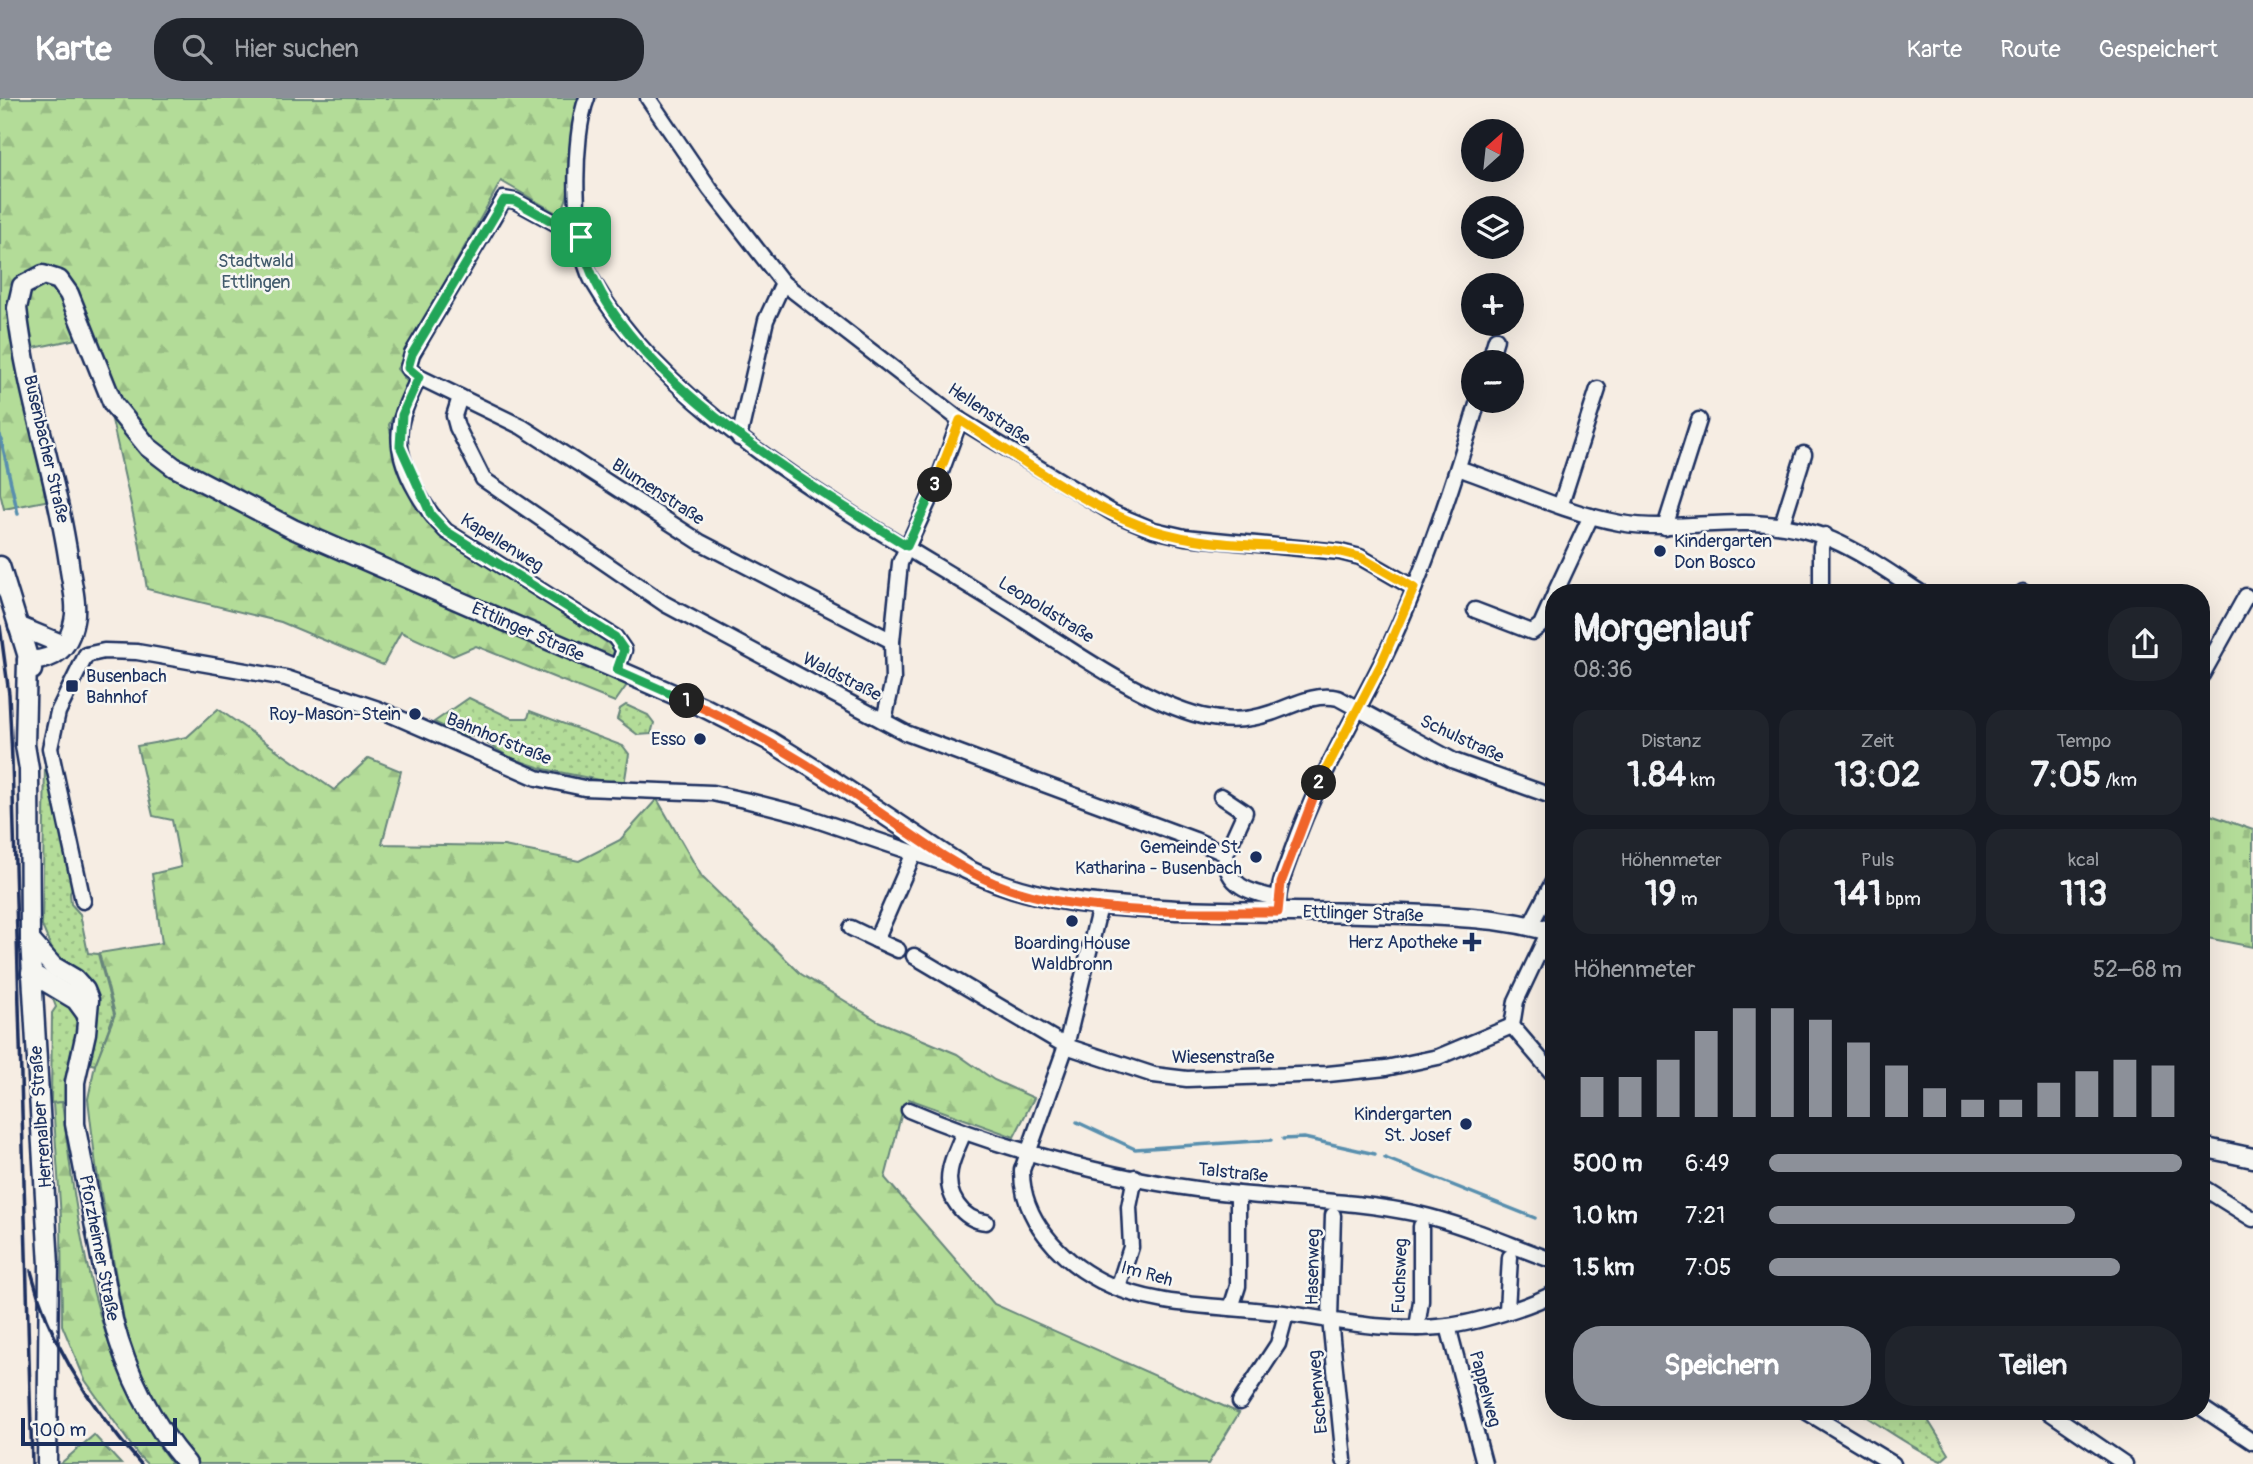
<!DOCTYPE html>
<html lang="de">
<meta charset="utf-8">
<style>
body{margin:0;font-family:Pangolin,sans-serif;background:#20242c;color:#f1f3f6;height:100vh;display:flex;flex-direction:column;font-size:26px;white-space:nowrap}
*{box-sizing:border-box;margin:0}
p{font-size:23px;color:#9ea1a6}
.icon{flex:none;width:38px;height:38px;fill:none;stroke:currentColor;stroke-width:2;stroke-linecap:round;stroke-linejoin:round}
.map{position:relative;flex:1;overflow:hidden}
.panel{position:absolute;left:1545px;top:486px;width:665px;height:836px;display:flex;flex-direction:column;background:#171b24;border-radius:28px;box-shadow:0 7px 28px #0002}
.panel>*{flex:none}
.needle{width:46px;rotate:27deg}
.controls{position:absolute;left:1461px;top:21px;display:grid;gap:14px}
.controls a{display:grid;place-items:center;width:63px;height:63px;border-radius:50%;background:#171b24;box-shadow:0 7px 28px #0002;font-size:35px}
.scale{position:absolute;left:21px;bottom:18px;width:156px;box-sizing:border-box;padding-left:7px;border:4px solid #1b2f5e;border-top:0;font-size:19px;line-height:24px;white-space:nowrap;color:#1b2f5e;-webkit-text-stroke:5px #f6f6f2;paint-order:stroke}
.pin{position:absolute;display:grid;place-items:center;width:60px;height:60px;color:#fff;margin:-30px;border-radius:14px;box-shadow:0 4px 10px #0006}
.km{position:absolute;width:35px;height:35px;margin:-18px;border-radius:50%;background:#222;color:#fff;font-size:19px;line-height:35px;text-align:center}
.round{display:grid;place-items:center;flex:none;width:74px;height:74px;border-radius:28px;background:#20242c}
.head{display:flex;align-items:center;justify-content:space-between;height:119px;padding:0 28px}
h1{font-size:38px;font-weight:700;line-height:52px}
.stats{display:grid;grid-template-columns:repeat(3,1fr);gap:10px;height:119px;padding:7px 28px}
.stats div{display:grid;align-content:center;border-radius:18px;background:#20242c;text-align:center}
.stats b{font-size:35px;font-weight:700}
.stats small{font-size:19px;font-weight:400}
.stats p{font-size:19px}
.chart{height:196px;padding:14px 28px}
.chart p{display:flex;justify-content:space-between}
.chart svg{width:100%;height:126px;margin-top:7px;stroke:#8c9099;stroke-width:6}
.button{display:flex;gap:14px;margin-top:auto;padding:14px 28px}
.button a{flex:1;height:80px;border-radius:28px;background:#8c9099;color:#fff;font-size:28px;font-weight:700;line-height:80px;text-align:center}
.button a+a{background:#20242c;color:#f1f3f6}
ul{padding:0 28px;list-style:none;font-size:23px}
li{display:grid;grid-template-columns:112px 84px 1fr;align-items:center;height:52px}
li i{height:18px;border-radius:9px;background:#8c9099}
header{display:flex;align-items:center;gap:42px;box-sizing:border-box;height:98px;padding:0 35px;background:#8c9099;color:#fff}
header strong{font-size:33px}
nav{display:flex;gap:38px;margin-inline-start:auto;font-size:24px}
.search{width:490px;height:63px;background:#20242c;display:flex;align-items:center;gap:18px;box-sizing:border-box;padding:0 24px;border-radius:28px;color:#9ea1a6;font-size:26px}
.map>svg:first-child{display:block}
</style>
<header>
<strong>Karte</strong>
<div class="search"><svg class="icon" aria-label="search" viewBox="0 0 24 24"><circle cx="10" cy="10" r="6"/><path d="M15 15l6 6"/></svg>Hier suchen</div>
<nav><a>Karte</a><a>Route</a><a>Gespeichert</a></nav>
</header>
<div class="map">
<svg width="2253" height="1366" viewBox="0 0 2253 1366">
<defs>
<pattern id="grass-dots" width="8" height="8" patternUnits="userSpaceOnUse" patternTransform="scale(1.75)"><rect width="8" height="8" fill="#b3dc98"/><path d="M2 2h.1M6 6h.1" fill="none" stroke="#99bd85" stroke-width="1.8" stroke-linecap="round"/></pattern>
<pattern id="forest-firs" width="22" height="20" patternUnits="userSpaceOnUse" patternTransform="scale(1.75)"><rect width="22" height="20" fill="#b3dc98"/><path d="M5 1l3.5 6h-7zM16 11l3.5 6h-7z" fill="#99bd85"/></pattern>
<pattern id="cemetery-stones" width="16" height="16" patternUnits="userSpaceOnUse" patternTransform="scale(1.75)"><rect width="16" height="16" fill="#b3dc98"/><path d="M2 7V4a2 2 0 0 1 4 0v3zM10 15v-3a2 2 0 0 1 4 0v3z" fill="#99bd85"/></pattern>
</defs>
<rect width="100%" height="100%" fill="#f6ede3"/>
<filter id="ink" filterUnits="userSpaceOnUse"><feTurbulence type="fractalNoise" baseFrequency=".0143" numOctaves="2"/><feDisplacementMap in="SourceGraphic" scale="14" xChannelSelector="R" yChannelSelector="G"/><feConvolveMatrix kernelMatrix="1 2 1 2 8 2 1 2 1" color-interpolation-filters="sRGB"/></filter>
<g filter="url(#ink)">
<g fill="url(#grass-dots)" stroke="#67867b" stroke-width="2">
<polygon points="469,600 511,620 528,620 530,613 623,648 629,656 624,687 544,671 511,660 475,638 464,639 434,624"/>
<polygon points="626,607 648,617 654,625 651,636 638,637 617,621 620,611"/>
<path d="M45,667L76,782L70,795L71,806L80,816L88,855L98,856L114,916L95,967L84,964C108,897 102,904 51,859V849L42,828Z"/>
<path d="M60,899C68,904 76,911 78,920C80,932 68,986 67,1004L51,1005L52,915L56,909L53,901Z"/>
<path d="M1858,1314H1923L1949,1356L1941,1363C1911,1350 1887,1331 1858,1314Z"/>
</g>
<g fill="url(#forest-firs)" stroke="#67867b" stroke-width="2">
<path d="M0,0H580C569,38 578,82 560,117L501,83L397,271L409,286L389,327L399,373L432,430L615,550L605,577L627,587L615,604L476,548L453,558L401,534L383,567L281,524L147,491L139,443L112,322L128,316L116,294L95,237L15,254L50,402L4,411L0,395Z"/>
<polygon points="218,611 334,692 369,660 401,673 382,746 504,748 579,763 620,742 657,701 702,779 801,876 878,923 957,956 994,982 1034,1000 1014,1039 909,1001 901,1018 885,1080 994,1206 1239,1315 1208,1366 198,1366 157,1310 128,1244 96,1068 88,1001 95,967 115,916 99,855 162,845 152,776 181,769 172,722 153,718 137,648 187,639"/>
<path d="M62,1004C77,1128 94,1264 172,1366H147L138,1357L85,1282L62,1227L61,1120L53,1005Z"/>
<polygon points="94,1337 121,1366 60,1366"/>
</g>
<polygon fill="url(#cemetery-stones)" stroke="#67867b" stroke-width="2" points="2202,714 2253,732 2253,849 2202,839"/>
<g fill="none" stroke-linecap="round" stroke-linejoin="round">
<g stroke="#598fae" stroke-width="3.5">
<polyline points="0,337 18,416"/>
<polyline points="1077,1024 1135,1051 1271,1042"/>
<polyline points="1283,1041 1304,1040 1375,1056"/>
<polyline points="1385,1060 1535,1120"/>
</g>
<g stroke="#1b2f5e" stroke-width="19">
<g id="minor">
<path d="M587,0C572,37 572,146 592,182C673,324 871,426 1007,511C1061,545 1141,603 1202,618C1226,624 1248,623 1271,615C1295,607 1313,595 1338,600L1454,663L1554,699"/>
<polyline points="648,0 710,91 783,185 960,322 1113,415 1154,432 1185,439 1340,454 1360,459 1414,490"/>
<polyline points="581,139 515,103 504,101 412,256 408,270 419,279 522,329 700,444 892,543"/>
<polyline points="1489,264 1496,241"/>
<path d="M419,279C412,295 402,312 400,330C395,366 423,409 446,433L615,539L624,552L617,572"/>
<path d="M460,299L454,318L457,329L483,381L665,506L906,635L1195,742L1226,756C1224,788 1251,795 1277,800"/>
<polyline points="739,340 766,222 783,185"/>
<path d="M1458,370C1511,388 1565,415 1620,425C1661,432 1700,425 1742,425C1820,424 1859,454 1921,495"/>
<polyline points="1561,406 1598,291"/>
<polyline points="1782,426 1804,356"/>
<polyline points="1665,429 1699,322"/>
<polyline points="1555,495 1591,418"/>
<polyline points="1821,495 1821,449 1825,437"/>
<polyline points="2023,495 2023,494"/>
<polyline points="1475,512 1532,534 1541,527 1554,498"/>
<polyline points="86,557 104,553 137,554 286,580 378,611 537,680 584,690 712,695 749,703 796,715 959,770"/>
<polyline points="2202,577 2246,498"/>
<polyline points="884,622 893,582 892,543 900,465 938,382 960,322"/>
<polyline points="1221,698 1245,714 1226,756"/>
<polyline points="83,803 50,650 58,614 86,557"/>
<path d="M1100,808L1066,948L1022,1072C1021,1120 1060,1162 1101,1183C1155,1211 1225,1207 1284,1215C1336,1223 1395,1235 1448,1228C1474,1225 1532,1208 1554,1195"/>
<path d="M1278,809C1277,789 1286,771 1292,753C1315,687 1350,628 1381,566C1422,482 1452,392 1478,303"/>
<polyline points="1530,828 1554,782"/>
<polyline points="851,830 876,842 913,757"/>
<polyline points="1549,833 1516,903 1512,928 1554,977"/>
<polyline points="876,842 898,852"/>
<polyline points="914,858 1066,948 1154,977 1187,981 1328,976 1386,970 1438,959 1512,928"/>
<path d="M909,1012C1007,1054 1132,1086 1239,1096C1299,1102 1359,1103 1418,1116C1466,1127 1509,1147 1554,1163"/>
<path d="M963,1036C959,1047 952,1060 950,1072C945,1097 962,1122 986,1124"/>
<polyline points="2202,1089 2253,1121"/>
<polyline points="1333,1117 1330,1221 1344,1362"/>
<polyline points="1118,1190 1131,1149 1129,1109 1135,1079"/>
<polyline points="1231,1210 1238,1188 1238,1096"/>
<polyline points="1507,1212 1510,1159"/>
<polyline points="1448,1228 1484,1365"/>
<polyline points="1417,1230 1421,1203 1421,1128"/>
<polyline points="1240,1304 1278,1246 1286,1216"/>
<polyline points="2202,1310 2253,1344"/>
<polyline points="1807,1314 1893,1366"/>
<polyline points="2049,1314 2125,1366"/>
</g>
</g>
<g stroke="#1b2f5e" stroke-width="23">
<g id="major">
<polyline points="0,468 32,572"/>
<polyline points="18,528 59,545"/>
<path d="M27,562C54,564 69,550 74,523C78,505 71,484 69,465C57,379 26,296 17,210L22,188L43,177L59,182L69,196L113,306L148,349L174,369L293,431L703,609L768,642L829,680L966,771C1034,805 1102,808 1178,812C1261,815 1344,813 1428,817C1471,820 1513,821 1554,835"/>
<polyline points="27,562 25,647 29,671 30,842 49,1167 47,1366"/>
<path d="M30,842L53,868L75,881L85,892L89,902L86,935L75,984V1026L113,1222C127,1277 150,1323 187,1366"/>
<polyline points="31,875 76,902 87,917"/>
<polyline points="2202,1049 2253,1060"/>
</g>
</g>
<use href="#minor" stroke="#f6f6f2" stroke-width="14"/>
<use href="#major" stroke="#f6f6f2" stroke-width="18"/>
<g stroke="#1b2f5e" stroke-width="3.5">
<polyline points="0,528 9,596 12,661 32,1366"/>
<path d="M31,1173C49,1245 92,1311 141,1366"/>
</g>
</g>
</g>
<g fill="none" stroke-linecap="round" stroke-linejoin="round" filter="url(#ink)">
<g stroke="#fff" stroke-width="14">
<polyline id="split-1" points="581,139 515,103 504,102 412,256 408,270 419,279 402,317 400,348 431,417 446,433 615,539 624,552 617,572 687,603"/>
</g>
<g stroke="#fff" stroke-width="14">
<path id="split-2" d="M687,603C749,630 807,665 863,703C905,731 947,765 994,785C1073,818 1192,814 1278,814L1281,785L1319,685"/>
</g>
<g stroke="#fff" stroke-width="14">
<path id="split-3" d="M935,387L960,322C1017,358 1090,412 1154,432C1213,451 1279,445 1340,454L1360,459L1414,490L1381,566L1319,685"/>
</g>
<g stroke="#fff" stroke-width="14">
<path id="split-4" d="M581,139C601,266 805,384 907,448L935,387"/>
</g>
<use href="#split-1" stroke="#22a559" stroke-width="9"/>
<use href="#split-2" stroke="#f0652b" stroke-width="9"/>
<use href="#split-3" stroke="#f5b400" stroke-width="9"/>
<use href="#split-4" stroke="#22a559" stroke-width="9"/>
</g>
<g fill="#1b2f5e" stroke="#f6f6f2" stroke-width="2.5">
<circle cx="1660" cy="453" r="7"/>
<rect x="65" y="581" width="14" height="14" rx="3.5"/>
<circle cx="415" cy="616" r="7"/>
<circle cx="700" cy="641" r="7"/>
<circle cx="1256" cy="759" r="7"/>
<circle cx="1072" cy="823" r="7"/>
<path d="M1468.5 833.5h7v7h7v7h-7v7h-7v-7h-7v-7h7z"/>
<circle cx="1466" cy="1026" r="7"/>
</g>
<g text-anchor="middle" dominant-baseline="central" stroke-width="5" stroke-linejoin="round" paint-order="stroke">
<g font-size="18" fill="#415a6c" stroke="#f6f6f2">
<text x="256" y="163">Stadtwald<tspan x="256" dy="21">Ettlingen</tspan></text>
</g>
<g font-size="18" fill="#1b2f5e" stroke="#f6f6f2">
<text transform="translate(989 316) rotate(34)">Hellenstraße</text>
<text transform="translate(46 351) rotate(77)">Busenbacher Straße</text>
<text transform="translate(658 394) rotate(33)">Blumenstraße</text>
<text transform="translate(502 445) rotate(32)">Kapellenweg</text>
<text transform="translate(1046 512) rotate(32)">Leopoldstraße</text>
<text transform="translate(528 534) rotate(24)">Ettlinger Straße</text>
<text transform="translate(842 579) rotate(27)">Waldstraße</text>
<text transform="translate(499 641) rotate(22)">Bahnhofstraße</text>
<text transform="translate(1462 641) rotate(25)">Schulstraße</text>
<text transform="translate(1363 816) rotate(2)">Ettlinger Straße</text>
<text x="1223" y="959">Wiesenstraße</text>
<text transform="translate(41 1019) rotate(-94)">Herrenalber Straße</text>
<text transform="translate(1233 1075) rotate(6)">Talstraße</text>
<text transform="translate(99 1150) rotate(79)">Pforzheimer Straße</text>
<text transform="translate(1313 1169) rotate(-89)">Hasenweg</text>
<text transform="translate(1147 1176) rotate(15)">Im Reh</text>
<text transform="translate(1400 1178) rotate(-88)">Fuchsweg</text>
<text transform="translate(1485 1291) rotate(75)">Pappelweg</text>
<text transform="translate(1318 1294) rotate(-95)">Eschenweg</text>
</g>
<g font-size="18" fill="#1b2f5e" stroke="#f6f6f2" text-anchor="end">
<text x="1674" y="443" text-anchor="start">Kindergarten<tspan x="1674" dy="21">Don Bosco</tspan></text>
<text x="86" y="578" text-anchor="start">Busenbach<tspan x="86" dy="21">Bahnhof</tspan></text>
<text x="401" y="616">Roy-Mason-Stein</text>
<text x="686" y="641">Esso</text>
<text x="1242" y="749">Gemeinde St.<tspan x="1242" dy="21">Katharina - Busenbach</tspan></text>
<text x="1458" y="844">Herz Apotheke</text>
<text x="1072" y="845" text-anchor="middle">Boarding House<tspan x="1072" dy="21">Waldbronn</tspan></text>
<text x="1452" y="1016">Kindergarten<tspan x="1452" dy="21">St. Josef</tspan></text>
</g>
</g>
</svg>
<div class="controls">
<a><svg class="needle" viewBox="-14 -14 28 28"><path d="M0-13l5 13h-10z" fill="#e53935"/><path d="M0 13l5-13h-10z" fill="#9ea1a6"/></svg></a>
<a><svg class="icon" aria-label="layers" viewBox="0 0 24 24"><path d="M12 4l9 5-9 5-9-5zM3 14l9 5 9-5"/></svg></a>
<a>+</a>
<a>−</a>
</div>
<div class="scale">100 m</div>
<div class="pin" style="left:581px;top:139px;background:#1e9e55"><svg class="icon" aria-label="arrive" viewBox="0 0 24 24"><path d="M6 21V4h12l-3 4 3 4H6"/></svg></div>
<b class="km" style="left:687px;top:603px">1</b>
<b class="km" style="left:1319px;top:685px">2</b>
<b class="km" style="left:935px;top:387px">3</b>
<section class="panel">
<div class="head"><div><h1>Morgenlauf</h1><p>08:36</p></div><a class="round"><svg class="icon" aria-label="share" viewBox="0 0 24 24"><path d="M12 15V3M7 8l5-5 5 5M5 13v7h14v-7"/></svg></a></div>
<div class="stats">
<div><p>Distanz</p><b>1.84<small> km</small></b></div>
<div><p>Zeit</p><b>13:02</b></div>
<div><p>Tempo</p><b>7:05<small> /km</small></b></div>
</div>
<div class="stats">
<div><p>Höhenmeter</p><b>19<small> m</small></b></div>
<div><p>Puls</p><b>141<small> bpm</small></b></div>
<div><p>kcal</p><b>113</b></div>
</div>
<div class="chart"><p><span>Höhenmeter</span>52–68 m</p>
<svg viewBox="0 0 160 44" preserveAspectRatio="none"><path d="M5 44V30M15 44V30M25 44V24M35 44V14M45 44V6M55 44V6M65 44V10M75 44V18M85 44V26M95 44V34M105 44V38M115 44V38M125 44V32M135 44V28M145 44V24M155 44V26"/></svg>
</div>
<ul>
<li><b>500 m</b>6:49<i style="width:100%"></i></li>
<li><b>1.0 km</b>7:21<i style="width:74%"></i></li>
<li><b>1.5 km</b>7:05<i style="width:85%"></i></li>
</ul>
<div class="button"><a>Speichern</a><a>Teilen</a></div>
</section>
</div>
